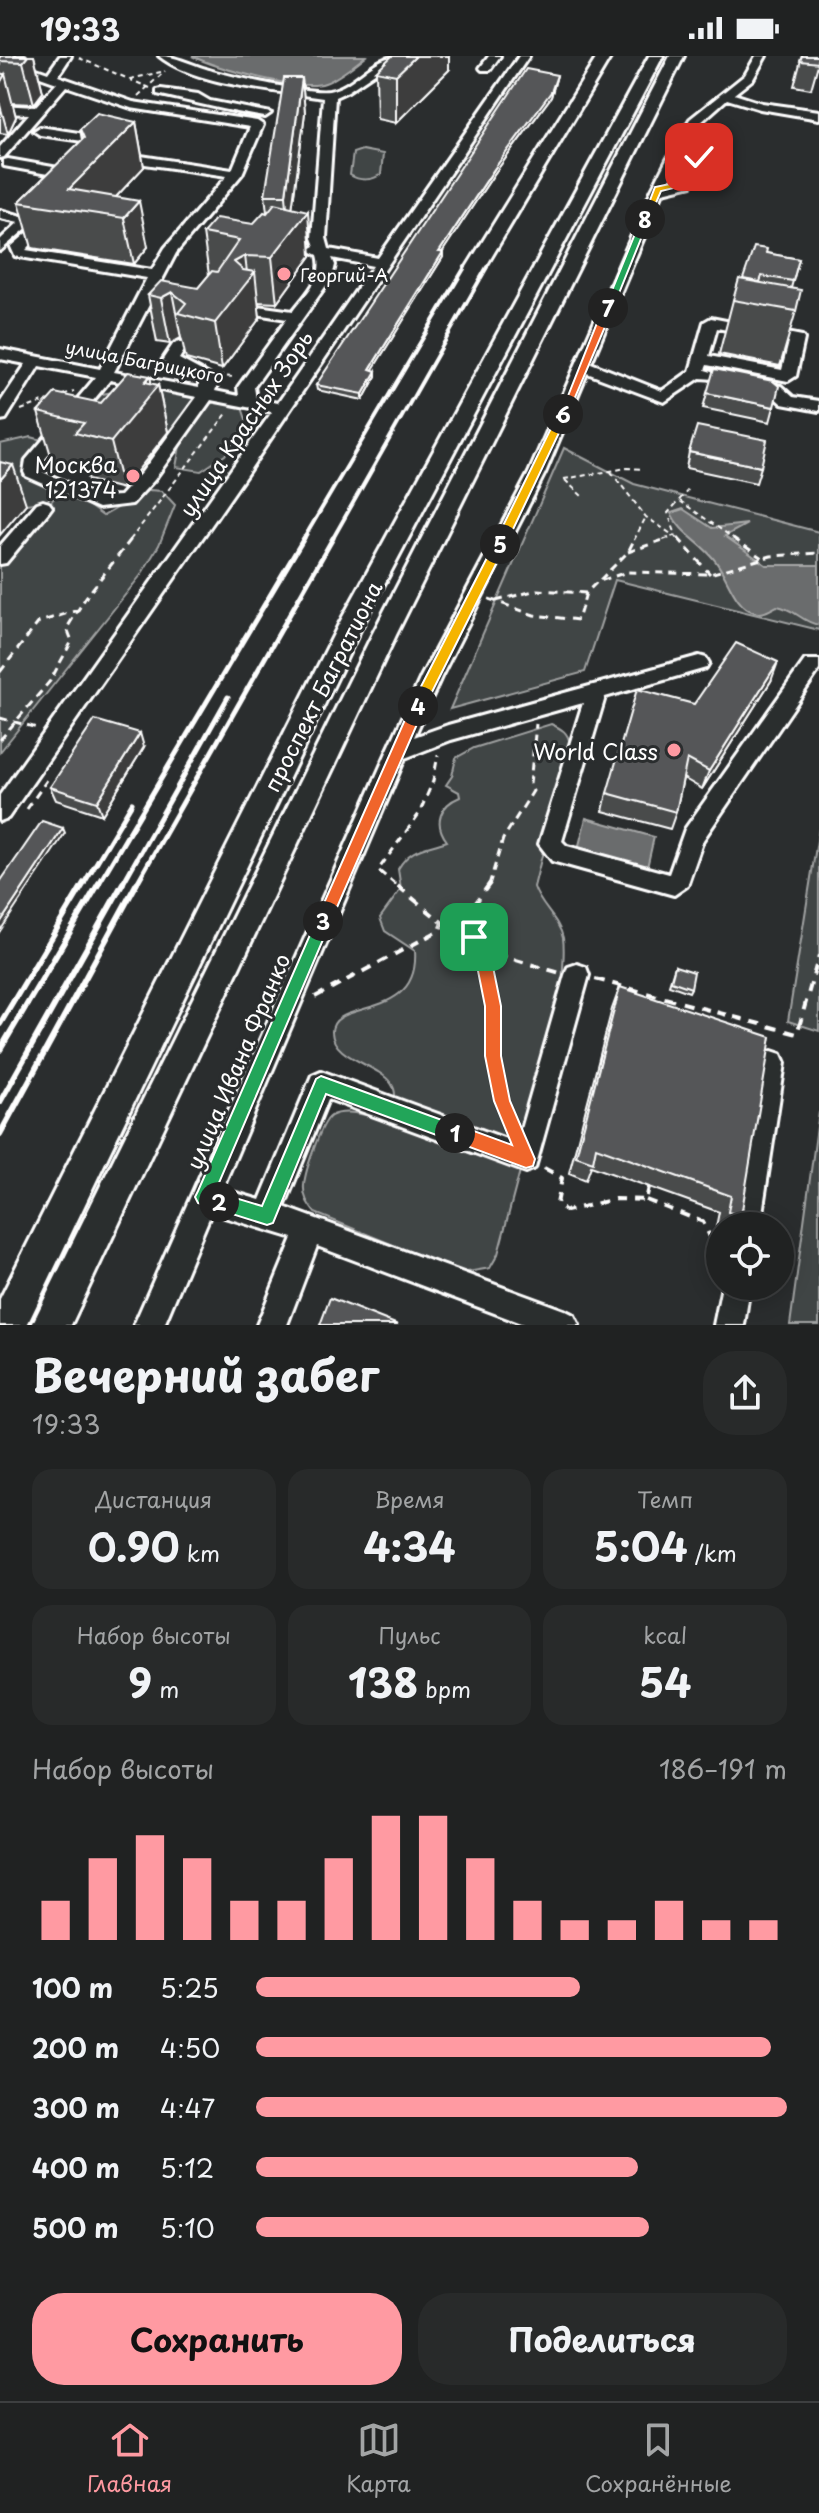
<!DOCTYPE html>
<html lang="ru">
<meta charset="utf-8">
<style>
body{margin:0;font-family:"Playpen Sans",sans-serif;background:#282a2a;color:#f1f3f6;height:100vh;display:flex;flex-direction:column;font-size:30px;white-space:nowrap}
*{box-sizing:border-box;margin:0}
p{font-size:26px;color:#a2a4a5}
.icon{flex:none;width:44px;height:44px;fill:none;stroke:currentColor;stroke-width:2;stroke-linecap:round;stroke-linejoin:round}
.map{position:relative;height:1269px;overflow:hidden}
.panel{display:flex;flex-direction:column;background:#202222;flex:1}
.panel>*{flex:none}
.tools{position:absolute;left:706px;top:1156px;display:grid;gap:16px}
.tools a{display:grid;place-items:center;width:88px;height:88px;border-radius:50%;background:#202222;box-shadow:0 4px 20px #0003,0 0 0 2px #3d3f40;font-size:40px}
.pin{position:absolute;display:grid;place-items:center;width:68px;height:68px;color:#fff;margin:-34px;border-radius:16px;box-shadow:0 4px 12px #0006}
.km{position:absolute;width:40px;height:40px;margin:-20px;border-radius:50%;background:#222;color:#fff;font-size:22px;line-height:40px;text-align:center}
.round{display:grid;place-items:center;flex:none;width:84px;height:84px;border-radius:32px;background:#282a2a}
.headline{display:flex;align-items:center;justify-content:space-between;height:136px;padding:0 32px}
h1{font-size:44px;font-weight:700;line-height:60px}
.stats{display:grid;grid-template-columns:repeat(3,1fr);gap:12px;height:136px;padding:8px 32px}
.stats div{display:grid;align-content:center;border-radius:20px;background:#282a2a;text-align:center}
.stats b{font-size:40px;font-weight:700}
.stats small{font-size:22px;font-weight:400}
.stats p{font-size:22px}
.chart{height:224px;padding:16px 32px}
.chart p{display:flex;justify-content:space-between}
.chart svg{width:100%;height:144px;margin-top:8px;stroke:#ff9aa2;stroke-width:6}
.action{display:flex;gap:16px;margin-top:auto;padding:16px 32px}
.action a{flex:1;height:92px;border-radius:32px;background:#ff9aa2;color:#111;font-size:32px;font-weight:700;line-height:92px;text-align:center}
.action a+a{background:#282a2a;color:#f1f3f6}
ul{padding:0 32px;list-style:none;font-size:26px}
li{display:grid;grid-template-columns:128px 96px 1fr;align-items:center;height:60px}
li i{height:20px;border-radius:10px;background:#ff9aa2}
.status{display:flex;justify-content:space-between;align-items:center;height:56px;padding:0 40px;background:#202222;direction:ltr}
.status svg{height:22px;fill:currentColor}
.dock{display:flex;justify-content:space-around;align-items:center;height:112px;border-top:2px solid #3d3f40;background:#202222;font-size:22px;color:#a2a4a5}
.dock a{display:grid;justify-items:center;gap:4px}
.dock .on{color:#ff9aa2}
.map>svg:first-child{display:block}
</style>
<div class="status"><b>19:33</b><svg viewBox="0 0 49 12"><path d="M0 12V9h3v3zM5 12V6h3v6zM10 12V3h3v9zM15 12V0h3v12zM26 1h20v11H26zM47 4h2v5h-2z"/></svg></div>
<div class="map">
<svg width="819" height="1269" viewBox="0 0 819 1269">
<rect width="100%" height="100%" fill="#2a2d2e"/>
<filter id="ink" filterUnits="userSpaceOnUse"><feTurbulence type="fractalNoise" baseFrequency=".0125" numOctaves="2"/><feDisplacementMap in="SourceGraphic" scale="16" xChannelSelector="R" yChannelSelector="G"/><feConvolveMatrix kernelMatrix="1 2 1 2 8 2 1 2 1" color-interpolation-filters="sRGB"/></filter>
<g filter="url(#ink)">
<g fill="#414445" stroke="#a0a2a2" stroke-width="2">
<path d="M362,94L383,98L381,118C373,125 359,125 350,119L353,97Z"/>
<polygon points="130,333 178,335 240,346 247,366 225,399 201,415 176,411 180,390 172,377 87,354 102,338"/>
<polygon points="31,381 42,384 23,419 56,434 47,445 26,448 3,442 0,445 0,388"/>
<polygon points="564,392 634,428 819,476 819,574 615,524 585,616 450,653"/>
<polygon points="149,434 162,435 175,449 159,489 141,519 0,696 0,507 59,436 82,445 103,460"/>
<path d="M551,668C562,673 568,676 570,688L534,831C540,850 559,863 563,882C566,903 559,920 566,941L498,1198L490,1212L462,1217L315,1157C308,1148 303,1141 304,1129C305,1116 321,1066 331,1060C347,1051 370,1062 387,1062C422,1008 333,1014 332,976C331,942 420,967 415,895L385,875L380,862L401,833L398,813C411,791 425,793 447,785C433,767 440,749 460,741L459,736L446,729L452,720L456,702L474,692Z"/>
<polygon points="819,772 819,975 788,965"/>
<polygon points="819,1056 819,1269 790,1269"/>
</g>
<g fill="#6a6c6d" stroke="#a6a7a7" stroke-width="2">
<path d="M192,0H366C354,9 339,22 325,27C301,36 216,12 192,0Z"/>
<path d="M683,453L712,472L747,468L725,480L766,509H819V569C801,566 796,553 777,550C770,554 762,559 754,556C733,550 727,517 713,502C699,485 680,477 671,457Z"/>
<polygon points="586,762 654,781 646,816 577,797"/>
</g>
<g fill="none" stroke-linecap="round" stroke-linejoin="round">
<g stroke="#fff" stroke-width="6">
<g id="minor">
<path d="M15,0H25L31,11L48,17L60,0H71L58,20L133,46L257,65L263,69L242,118L176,197L114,316L199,332V325L162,305L174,287L179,285L187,290L179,303L209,319L217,329L215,335L239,340L238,331L287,263L250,257L243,253L250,249L293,255C306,238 325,221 318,199L308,194L315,190L312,182L323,42C276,34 196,30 159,0C176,0 189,8 206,13C227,20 310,38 329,35C356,30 372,0 400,0L348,35L335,41L326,182L329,193L378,202L519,0H529L248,416L8,762L0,765V739L272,356L211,344L154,424L132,448L98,452L26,420L24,416L26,404L96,321L39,310L6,363L0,364V347L26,308L0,303V293L100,313L147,222L20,201L15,200L11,191L48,159L55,163L26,194L152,214L165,192L227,120L138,107L104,88L40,79L34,75L40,71L111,82L141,100L232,114L250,71L131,52L66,30L4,101L0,102V91L29,58L0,57V49L35,51L57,27L23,15ZM332,202L373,210L278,347L256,343L254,331L332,221L335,209ZM110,324L197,341L142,416L120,440L100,441L45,417L40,414V409Z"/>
<polygon points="489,0 500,0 490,14 482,14 480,12"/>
<path d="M756,0H766L753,23L734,38L762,47L819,55V63L760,53L727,43L699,68L687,89L705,101L692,129L663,136L591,307L662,335L690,315L704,266L711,262L802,280L804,283L796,320L788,325L707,309L705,314L715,317V323L700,322L664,346L587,317L545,417L441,621L414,681L448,669L699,600L706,602L709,607L706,612L605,641L562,785L567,790L669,818L685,773L805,604H819V614L703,784L687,830L674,839L552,805L539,788L583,647L451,684L405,702L222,1133L260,1144L312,1019L321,1015L517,1087L565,919L568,911L577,908L586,911L589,919L535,1112L526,1116L328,1043L284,1151L564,1254L574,1259L579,1269H526L317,1190L287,1269H257L293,1182L211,1157L164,1269H134L387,696L421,621L529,417L652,133L674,90L690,63L745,19ZM683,97L692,102L682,123L668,127ZM717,272L789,286L782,314L709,300Z"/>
<path d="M161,33L198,38L210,45L271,57L265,61C227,55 194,46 157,38V34Z"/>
<polygon points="8,103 75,115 81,119 75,123 4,110 4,104"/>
<polygon points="0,154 36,164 0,195 0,184 19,166 0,162"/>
<polygon points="753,323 781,330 793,341 819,345 819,355 782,348 770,337 747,331 745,328"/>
<polygon points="43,445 49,447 52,451 49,455 6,507 0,508 0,490 37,447"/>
<polygon points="772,995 781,998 785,1007 760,1170 732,1170 759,1007 763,998"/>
<polygon points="722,1230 750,1230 744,1269 714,1269"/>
</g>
</g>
<g stroke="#fff" stroke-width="6">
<g id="major">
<polygon points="649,0 663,0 362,570 27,1269 0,1269 0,1243 338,570"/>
<polygon points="670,0 684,0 396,579 71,1269 32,1269 372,579"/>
</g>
</g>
<g stroke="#fff" stroke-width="2" stroke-dasharray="5 4" stroke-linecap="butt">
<polyline points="79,2 150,32"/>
<polyline points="130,23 161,16"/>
<polyline points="138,40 165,15"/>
<polyline points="218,320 234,321"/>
<polyline points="21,354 74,335"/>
<polyline points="611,416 646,461 680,484"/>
<polyline points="564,423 627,412 643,413"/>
<polyline points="565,424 583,441"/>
<polyline points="680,445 736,484"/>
<polyline points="130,484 228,356"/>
<polyline points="634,484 646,461"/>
<polyline points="663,484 676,479 668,457 689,433"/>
</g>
<g stroke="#fff" stroke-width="3" stroke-dasharray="8 6" stroke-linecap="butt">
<polyline points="678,482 710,518"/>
<polyline points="733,482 762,502"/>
<polyline points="628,496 669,482"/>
<polyline points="600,524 628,496 635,482"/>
<polyline points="489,543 534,559 578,564 586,537"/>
<polyline points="496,545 537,534 586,537 597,526 627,516 710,518 771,500 819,497"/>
<polyline points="0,616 39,566 78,554"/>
<polyline points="0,662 37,672"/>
<polyline points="0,684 50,625 72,585 67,572 86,541 132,482"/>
<polyline points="27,753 47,724"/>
<polyline points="396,829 378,814 419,758 433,725 438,699"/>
<polyline points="489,829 503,783 533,735 530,728 536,668"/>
</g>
<g stroke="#fff" stroke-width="4" stroke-dasharray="10 8" stroke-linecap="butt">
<polyline points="490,827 470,855 474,881 489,896 560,917"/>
<polyline points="443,867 472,880"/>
<polyline points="489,896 484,905 493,950 493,1000 502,1045 513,1070"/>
<polyline points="595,923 797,978 819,899"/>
<polyline points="315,941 440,874 443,867 394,827"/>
<polyline points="544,1112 562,1122 557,1148 566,1155 615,1143 646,1144 649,1131"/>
<polyline points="646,1144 703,1166 711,1183 720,1189"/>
</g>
<use href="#minor" fill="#2a2d2e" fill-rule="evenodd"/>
<use href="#major" fill="#2a2d2e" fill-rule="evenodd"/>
<g stroke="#fff" stroke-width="3">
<polyline points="464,213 596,0"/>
<polyline points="486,213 613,0"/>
</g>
<g stroke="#fff" stroke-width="4">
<polyline points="303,484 465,211"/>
<polyline points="332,484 487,211"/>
</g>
<g stroke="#fff" stroke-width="5">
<polyline points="83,829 132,747"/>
<polyline points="98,829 304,482"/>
<polyline points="122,829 228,641"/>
<polyline points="136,829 333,482"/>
</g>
<g stroke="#fff" stroke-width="6">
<polyline points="0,968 84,827"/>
<polyline points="0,994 99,827"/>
<polyline points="0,1046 123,827"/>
<polyline points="0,1078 137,827"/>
</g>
</g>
<g fill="#494b4c" stroke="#fff" stroke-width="2">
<polygon points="0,0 34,0 43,36 34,48 12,47 16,61 8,78 0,77"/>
<polygon points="802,0 819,5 811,33 794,30"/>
<polygon points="449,14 396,67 377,63 376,15"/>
<polygon points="557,19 551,41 494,118 442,196 443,201 372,314 376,315 376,320 363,344 317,334 316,329"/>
<polygon points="302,22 305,57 292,152 311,200 277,247 258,246 260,262 222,313 186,303 182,284 181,282 170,288 157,286 148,239 198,232 209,219 203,177 253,168 267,156 265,139"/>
<polygon points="136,66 144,111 116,141 148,191 134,208 32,192 19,146 82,84 80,73"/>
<polygon points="766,197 799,203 791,232 796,255 780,310 719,298 733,244 743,223"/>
<polygon points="150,320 151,328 158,329 168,376 123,433 88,424 84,410 52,403 38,356 101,347"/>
<polygon points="707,337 774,351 770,366 703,352"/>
<polygon points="689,396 761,411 756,427 686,412"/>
<polygon points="771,625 702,733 683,722 676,756 670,773 603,755 607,737 694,648"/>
<polygon points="144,691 102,759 56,744 50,731"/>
<polygon points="675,910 691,932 689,936 669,929"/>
<polygon points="620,931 748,1162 741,1170 720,1170 720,1173 716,1171 719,1156 591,1110 586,1124 569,1117 612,953"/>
</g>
<g fill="#3c3d3e" stroke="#fff" stroke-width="2">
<polygon points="28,0 34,0 43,36 34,48 23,6"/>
<polygon points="416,0 449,0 449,14 396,67 396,19"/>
<polygon points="5,18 16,61 8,78 0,49 0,27"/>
<polygon points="557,19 551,41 494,118 439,201 439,196"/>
<polygon points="302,22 305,57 289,176 286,139"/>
<polygon points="136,66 144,111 100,158 69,133"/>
<polygon points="139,145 148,191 134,208 124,162"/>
<polygon points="308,155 311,200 277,247 272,201"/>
<polygon points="443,196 443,201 370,318 370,313"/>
<polygon points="245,200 248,225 255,216 260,262 222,313 215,267 234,206"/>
<polygon points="172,236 181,282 170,288 161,242"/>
<polygon points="376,315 376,320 363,344 363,338"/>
<polygon points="150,320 153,335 158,329 168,376 123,433 111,386 145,326"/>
<polygon points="13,409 26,448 0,479 0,424"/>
<polygon points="778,606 771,625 702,733 709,715"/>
<polygon points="140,677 144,691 102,759 97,746"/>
<polygon points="63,772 65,777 0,875 0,867"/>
</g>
<g fill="#555758" stroke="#fff" stroke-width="2">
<polygon points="0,0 28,0 23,6 0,5"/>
<polygon points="392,0 416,0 396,19 376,15"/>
<polygon points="802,0 819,0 818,7 800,5"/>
<polygon points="526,13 557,19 551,36 494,113 439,196 443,196 370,313 376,315 363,338 316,329"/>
<polygon points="0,18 5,18 0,27"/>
<polygon points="284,22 302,22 286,139 265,139"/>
<polygon points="97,57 136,66 69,133 139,145 124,162 19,146 84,82 80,73"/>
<polygon points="275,147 308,155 272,201 245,200 234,206 243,214 255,216 215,267 178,257 186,247 172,236 161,242 148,239 161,225 198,232 212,215 217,216 239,184 203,177 216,162 253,168 264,156 267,157"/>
<polygon points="754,191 767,193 766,197 799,203 793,225 762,220 760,226 743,223"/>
<polygon points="739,223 801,234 796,255 733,244"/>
<polygon points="714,313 773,325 779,330 774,351 707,337"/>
<polygon points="128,316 150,320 145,326 158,329 111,386 75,377 84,367 38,356 55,337 101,347"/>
<polygon points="697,370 767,384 761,411 689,396"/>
<polygon points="0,406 13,409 0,424"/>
<polygon points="736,587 778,606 709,715 687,703 676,756 607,737 637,633 694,648"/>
<polygon points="95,664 140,677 97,746 50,731"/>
<polygon points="42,765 63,772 0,867 0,826"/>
<polygon points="675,910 694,916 691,932 671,925"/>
<polygon points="620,931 771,981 742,1154 749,1157 748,1162 728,1156 731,1140 596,1091 593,1106 576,1100"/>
<polygon points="330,1242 398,1269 320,1269"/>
</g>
</g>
<polygon fill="#f0652b" stroke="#fff" stroke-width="2" points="474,874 497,896 492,906 501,950 501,1000 510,1045 535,1103 533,1110 526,1112 448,1083 446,1077 448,1071 455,1068 512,1089 494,1045 485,1000 485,950 476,905 480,897 467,881"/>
<polygon fill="#22a559" stroke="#fff" stroke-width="2" points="321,1020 461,1071 463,1077 461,1083 455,1086 326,1038 273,1167 267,1169 213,1152 210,1146 213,1139 219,1137 262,1150 316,1023"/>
<polygon fill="#22a559" stroke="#fff" stroke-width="2" points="323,858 331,865 215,1136 225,1139 228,1146 225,1152 219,1155 198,1147 195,1141 198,1135 316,865"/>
<polygon fill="#f0652b" stroke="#fff" stroke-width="2" points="418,645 425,650 331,865 329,870 318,870 316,865 411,650"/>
<polygon fill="#f5b400" stroke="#fff" stroke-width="2" points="500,484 506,488 423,654 413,654 411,650 494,488"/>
<polygon fill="#f5b400" stroke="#fff" stroke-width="2" points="563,355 568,358 506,488 496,490 494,488 558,358"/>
<polygon fill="#f0652b" stroke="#fff" stroke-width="2" points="608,249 613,252 568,358 560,360 603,252"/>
<polygon fill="#22a559" stroke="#fff" stroke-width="2" points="645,161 649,163 613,252 604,254 641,163"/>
<polygon fill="#f5b400" stroke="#fff" stroke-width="2" points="699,98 703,101 690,128 661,135 649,163 642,165 655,131 684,125"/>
<g fill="#ff9aa2" stroke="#2a2d2e" stroke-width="3">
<circle cx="284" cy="218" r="8"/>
<circle cx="133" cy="420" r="8"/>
<circle cx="674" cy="694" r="8"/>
</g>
<g text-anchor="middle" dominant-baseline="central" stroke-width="6" stroke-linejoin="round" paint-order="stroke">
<g font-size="18" fill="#fff" stroke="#2a2d2e" text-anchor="start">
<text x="300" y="218">Георгий-А</text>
</g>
<g font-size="18" fill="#fff" stroke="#2a2d2e">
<text transform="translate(145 305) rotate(11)">улица Багрицкого</text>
</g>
<g font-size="22" fill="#fff" stroke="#2a2d2e">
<text transform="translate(245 367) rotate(-56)">улица Красных Зорь</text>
<text transform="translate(322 630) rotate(-63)">проспект Багратиона</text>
<text transform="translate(237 1005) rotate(-67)">улица Ивана Франко</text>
</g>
<g font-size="22" fill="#fff" stroke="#2a2d2e" text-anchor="end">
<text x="117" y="407">Москва<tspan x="117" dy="25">121374</tspan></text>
<text x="658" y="694">World Class</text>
</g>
</g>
</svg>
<div class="tools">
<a><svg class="icon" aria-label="locate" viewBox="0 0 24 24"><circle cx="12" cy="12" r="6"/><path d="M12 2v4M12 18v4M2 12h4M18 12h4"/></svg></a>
</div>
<div class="pin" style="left:474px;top:881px;background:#1e9e55"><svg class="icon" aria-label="arrive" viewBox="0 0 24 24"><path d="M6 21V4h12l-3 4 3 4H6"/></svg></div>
<div class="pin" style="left:699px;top:101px;background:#d93025"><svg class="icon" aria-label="check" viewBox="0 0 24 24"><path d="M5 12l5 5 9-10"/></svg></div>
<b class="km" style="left:455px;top:1077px">1</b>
<b class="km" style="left:219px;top:1146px">2</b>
<b class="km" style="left:323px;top:865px">3</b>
<b class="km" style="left:418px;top:650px">4</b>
<b class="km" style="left:500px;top:488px">5</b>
<b class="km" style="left:563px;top:358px">6</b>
<b class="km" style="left:608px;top:252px">7</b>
<b class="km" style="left:645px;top:163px">8</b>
</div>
<section class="panel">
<div class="headline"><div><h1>Вечерний забег</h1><p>19:33</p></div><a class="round"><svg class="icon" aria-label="share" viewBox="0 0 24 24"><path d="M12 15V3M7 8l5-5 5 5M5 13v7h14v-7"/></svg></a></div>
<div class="stats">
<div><p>Дистанция</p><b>0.90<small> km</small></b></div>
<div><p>Время</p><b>4:34</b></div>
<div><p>Темп</p><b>5:04<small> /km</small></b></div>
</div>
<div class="stats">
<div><p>Набор высоты</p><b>9<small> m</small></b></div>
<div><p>Пульс</p><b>138<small> bpm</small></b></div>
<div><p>kcal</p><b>54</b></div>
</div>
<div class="chart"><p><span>Набор высоты</span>186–191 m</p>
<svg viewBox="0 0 160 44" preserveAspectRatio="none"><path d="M5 44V32M15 44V19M25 44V12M35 44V19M45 44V32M55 44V32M65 44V19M75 44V6M85 44V6M95 44V19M105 44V32M115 44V38M125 44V38M135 44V32M145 44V38M155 44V38"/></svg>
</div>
<ul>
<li><b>100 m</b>5:25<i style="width:61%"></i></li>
<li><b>200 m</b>4:50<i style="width:97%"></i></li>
<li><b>300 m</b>4:47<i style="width:100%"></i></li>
<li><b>400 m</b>5:12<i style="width:72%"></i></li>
<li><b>500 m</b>5:10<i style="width:74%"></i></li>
</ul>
<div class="action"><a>Сохранить</a><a>Поделиться</a></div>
</section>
<nav class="dock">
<a class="on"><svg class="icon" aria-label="home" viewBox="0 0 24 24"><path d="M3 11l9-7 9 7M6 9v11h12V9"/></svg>Главная</a>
<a><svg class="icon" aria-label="map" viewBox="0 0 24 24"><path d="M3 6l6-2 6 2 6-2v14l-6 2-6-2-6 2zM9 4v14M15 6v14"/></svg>Карта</a>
<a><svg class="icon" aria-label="saved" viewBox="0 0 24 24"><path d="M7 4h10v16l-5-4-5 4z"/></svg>Сохранённые</a>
</nav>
